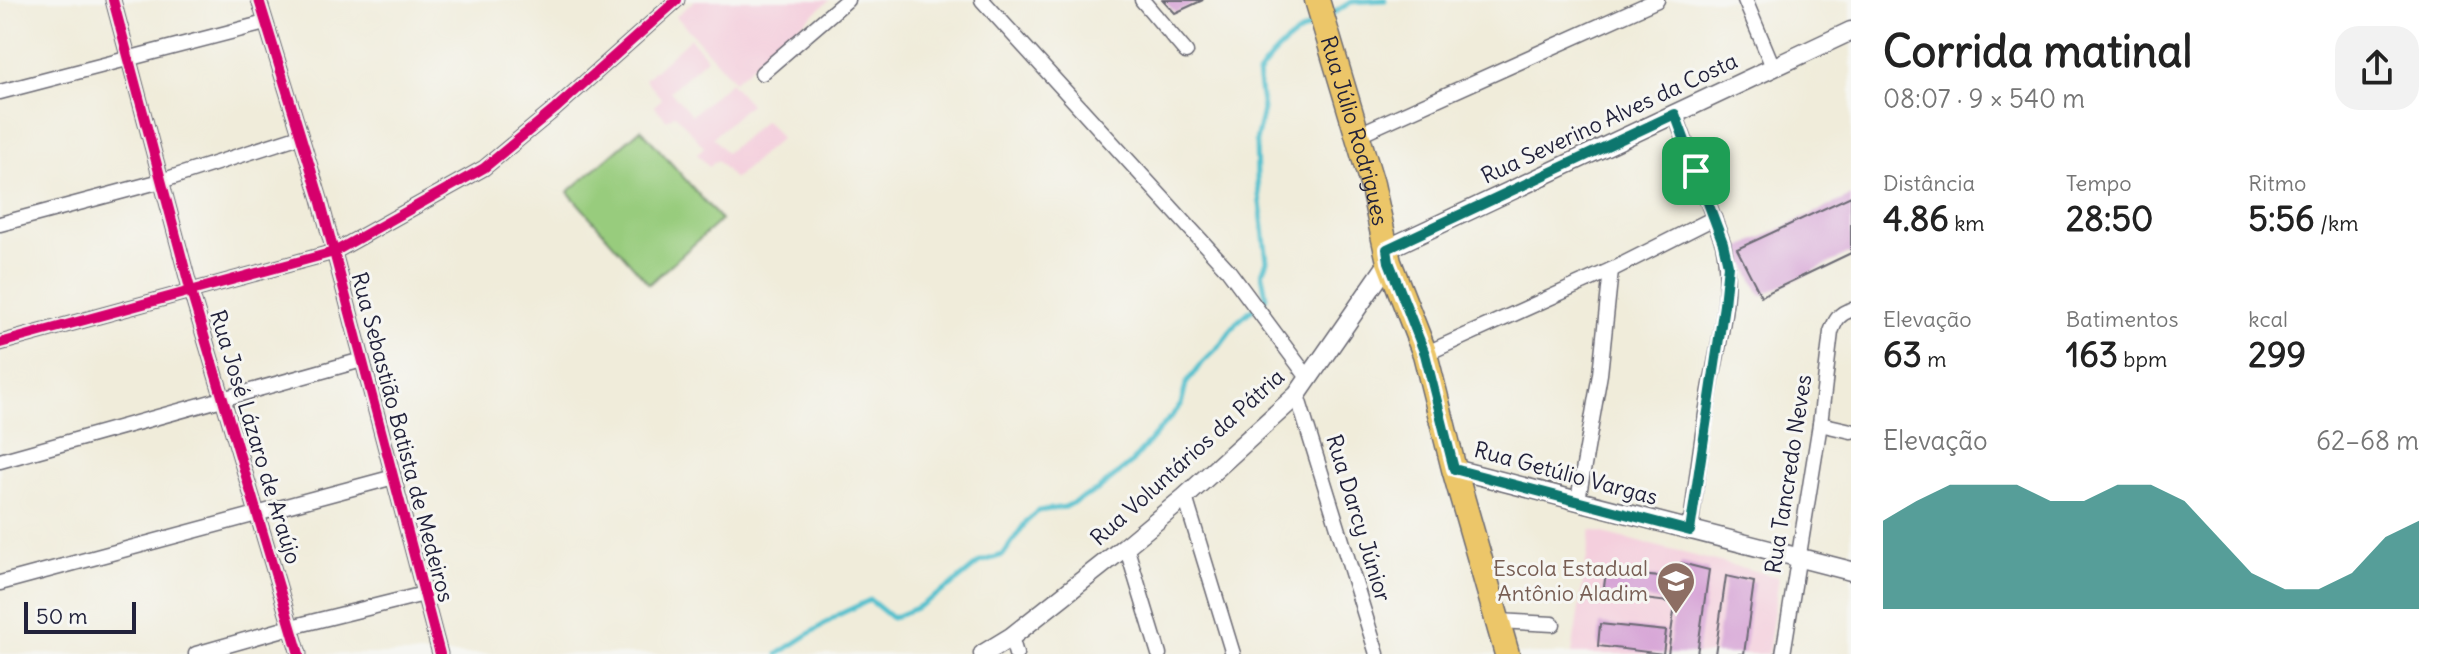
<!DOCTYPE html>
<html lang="pt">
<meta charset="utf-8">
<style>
body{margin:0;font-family:Delius,sans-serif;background:#f2f2f2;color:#222;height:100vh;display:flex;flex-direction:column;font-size:30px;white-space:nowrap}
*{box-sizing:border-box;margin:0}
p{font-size:26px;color:#767676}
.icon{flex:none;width:44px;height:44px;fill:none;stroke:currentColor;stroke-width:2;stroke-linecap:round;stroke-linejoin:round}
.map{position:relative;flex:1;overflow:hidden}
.drawer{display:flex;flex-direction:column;background:#fff;width:600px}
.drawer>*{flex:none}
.scale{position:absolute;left:24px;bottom:20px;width:112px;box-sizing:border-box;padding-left:8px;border:4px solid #22223b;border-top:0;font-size:22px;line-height:28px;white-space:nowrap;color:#22223b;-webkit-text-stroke:6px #f6f6f2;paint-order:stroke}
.pin{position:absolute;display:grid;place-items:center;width:68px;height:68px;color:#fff;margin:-34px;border-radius:16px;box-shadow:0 4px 12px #0006}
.round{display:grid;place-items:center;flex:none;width:84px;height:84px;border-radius:24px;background:#f2f2f2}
.overview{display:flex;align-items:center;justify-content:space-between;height:136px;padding:0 32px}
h1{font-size:44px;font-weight:700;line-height:60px}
.stats{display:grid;grid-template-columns:repeat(3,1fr);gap:12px;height:136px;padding:8px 32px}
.stats div{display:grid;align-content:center}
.stats b{font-size:34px;font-weight:700}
.stats small{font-size:22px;font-weight:400}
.stats p{font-size:22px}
.chart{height:224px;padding:16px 32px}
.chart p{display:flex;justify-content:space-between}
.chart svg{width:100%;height:144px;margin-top:8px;fill:#0f766e;opacity:.7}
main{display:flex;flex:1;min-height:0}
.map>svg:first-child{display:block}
</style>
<main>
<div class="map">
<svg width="1851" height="654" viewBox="0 0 1851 654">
<rect width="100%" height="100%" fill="#f6f6f2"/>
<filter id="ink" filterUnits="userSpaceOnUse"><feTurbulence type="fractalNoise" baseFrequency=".0125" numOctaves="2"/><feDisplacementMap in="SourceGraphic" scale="16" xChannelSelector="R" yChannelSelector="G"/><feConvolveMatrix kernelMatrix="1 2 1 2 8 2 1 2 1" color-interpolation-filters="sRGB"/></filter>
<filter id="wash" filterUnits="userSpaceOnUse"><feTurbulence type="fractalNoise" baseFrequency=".006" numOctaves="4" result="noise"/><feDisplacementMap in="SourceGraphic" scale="32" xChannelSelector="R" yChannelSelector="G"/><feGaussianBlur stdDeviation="1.8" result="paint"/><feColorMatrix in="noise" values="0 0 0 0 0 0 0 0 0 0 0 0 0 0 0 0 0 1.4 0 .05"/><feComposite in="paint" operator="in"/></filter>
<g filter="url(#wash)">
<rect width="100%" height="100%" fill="#f0ecda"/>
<g fill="#f4cfdd">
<polygon points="695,0 830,0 734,81 676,16"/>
<polygon points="690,38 707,58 670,91 692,115 730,82 750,104 713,137 726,153 765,120 781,138 734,179 717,160 709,167 697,154 704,147 675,114 667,120 654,106 662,99 645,79"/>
<polygon points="1591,530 1779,577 1768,654 1572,654"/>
</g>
<polygon fill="#98cc7d" stroke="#5d775c" stroke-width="2" points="641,129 721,220 649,284 568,192"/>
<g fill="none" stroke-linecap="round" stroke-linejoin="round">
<g stroke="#53c0cd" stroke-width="5">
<polyline points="1330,15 1351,2 1385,0"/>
<path d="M778,654L840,614L870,600L892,618L918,607L952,585L980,562L1003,555L1026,522L1038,511L1065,507L1098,490L1130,464L1181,405L1186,384L1202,363L1221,344L1236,323L1266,297L1262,273L1267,261L1257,178L1256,141L1263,110L1258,74C1276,49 1291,37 1317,22"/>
</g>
</g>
<g id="blocks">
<g fill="#d298d2">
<polygon points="1163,0 1203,0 1175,13"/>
<polygon points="1851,196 1851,253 1761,296 1737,249"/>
<polygon points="1681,563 1709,570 1697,654 1668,654"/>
<polygon points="1606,572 1671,578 1668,602 1603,594"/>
<polygon points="1726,576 1754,582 1744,654 1715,654"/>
<polygon points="1600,624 1666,631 1663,654 1598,646"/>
</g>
</g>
</g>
<g filter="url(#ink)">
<use href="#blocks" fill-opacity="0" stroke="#6a6973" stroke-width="2"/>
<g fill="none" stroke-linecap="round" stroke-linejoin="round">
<g stroke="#6a6973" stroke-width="17">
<g id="minor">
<polyline points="113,0 191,292 299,654"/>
<polyline points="259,0 320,199 440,654"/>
<polyline points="982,0 1228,270 1309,379"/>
<polyline points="1142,0 1186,52"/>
<polyline points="1745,0 1773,67"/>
<polyline points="762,73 847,0"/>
<polyline points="0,92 265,23"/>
<path d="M1675,114L1723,243C1734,293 1717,347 1709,396C1701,441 1696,486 1690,531"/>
<polyline points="1357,135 1657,0"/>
<polyline points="0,224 161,181 300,136"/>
<polyline points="0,343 334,252 484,168 555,109 677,0"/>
<polyline points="1425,354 1611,270 1714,218"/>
<polyline points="1297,395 1377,654"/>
<polyline points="1820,424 1851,431"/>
<polyline points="0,461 362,360"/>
<polyline points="1185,497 1233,654"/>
<polyline points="1578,500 1600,374 1611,270"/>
<polyline points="1126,546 1159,654"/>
<polyline points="0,583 394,477"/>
<polyline points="1498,621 1553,624"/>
<polyline points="1011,637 1016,654"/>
<polyline points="196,654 291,627 424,594"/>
<path d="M1783,654L1820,424L1831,332C1835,321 1839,313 1851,310"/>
</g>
</g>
<g stroke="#6a6973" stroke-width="21">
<g id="tertiary">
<polyline points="1387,249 1851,31"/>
<polyline points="1454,469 1851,571"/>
<polyline points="983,654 1011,637 1126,546 1185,497 1297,395 1389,262"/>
</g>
</g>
<g stroke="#6a6973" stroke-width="27">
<g id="primary">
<path id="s1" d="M1317,0L1372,184L1389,262L1425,354L1454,469L1507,654"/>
</g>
</g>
<use href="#minor" stroke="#fff" stroke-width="14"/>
<use href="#tertiary" stroke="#fff" stroke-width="18"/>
<use href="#primary" stroke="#ecc669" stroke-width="24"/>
<g stroke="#f6f6f2" stroke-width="15">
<g id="cycleway">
<polyline points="113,0 191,292 299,654"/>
<polyline points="259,0 320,199 440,654"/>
<polyline points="0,343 334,252 484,168 555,109 677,0"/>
</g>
</g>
<use href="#cycleway" stroke="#d6006c" stroke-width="10"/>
</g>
</g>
<g fill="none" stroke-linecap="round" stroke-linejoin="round" filter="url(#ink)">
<g stroke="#fff" stroke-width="16">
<polygon id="route" points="1675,114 1723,243 1728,265 1724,305 1690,531 1454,469 1425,354 1389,262 1387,249"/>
</g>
<use href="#route" stroke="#0f766e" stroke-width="10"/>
</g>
<defs>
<g id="school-pin" transform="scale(2)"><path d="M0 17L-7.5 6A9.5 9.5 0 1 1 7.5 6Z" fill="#8d6e63" stroke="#f6f6f2"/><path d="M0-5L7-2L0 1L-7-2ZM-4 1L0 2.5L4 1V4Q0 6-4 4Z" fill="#fff"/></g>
</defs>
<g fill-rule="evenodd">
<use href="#school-pin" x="1676" y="581"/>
</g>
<g text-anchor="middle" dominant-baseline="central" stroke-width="6" stroke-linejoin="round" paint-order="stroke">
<g font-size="22" fill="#22223b" stroke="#f6f6f2">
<text transform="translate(1609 118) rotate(-25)">Rua Severino Alves da Costa</text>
<text stroke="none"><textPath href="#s1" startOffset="136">Rua Júlio Rodrigues</textPath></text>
<text transform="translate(256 437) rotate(73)">Rua José Lázaro de Araújo</text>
<text transform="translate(403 437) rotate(75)">Rua Sebastião Batista de Medeiros</text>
<text transform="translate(1187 457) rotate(-42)">Rua Voluntários da Pátria</text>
<text transform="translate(1566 473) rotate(15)">Rua Getúlio Vargas</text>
<text transform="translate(1788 474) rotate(-81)">Rua Tancredo Neves</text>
<text transform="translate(1359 518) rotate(73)">Rua Darcy Júnior</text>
</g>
<g font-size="22" fill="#785e54" stroke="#f6f6f2" text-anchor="end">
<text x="1648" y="568">Escola Estadual<tspan x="1648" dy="25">Antônio Aladim</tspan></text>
</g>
</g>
</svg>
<div class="scale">50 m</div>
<div class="pin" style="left:1696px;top:171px;background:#1e9e55"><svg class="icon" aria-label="arrive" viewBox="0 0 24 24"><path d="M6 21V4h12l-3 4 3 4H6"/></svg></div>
</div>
<section class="drawer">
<div class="overview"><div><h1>Corrida matinal</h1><p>08:07 · 9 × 540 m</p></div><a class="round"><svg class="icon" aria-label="share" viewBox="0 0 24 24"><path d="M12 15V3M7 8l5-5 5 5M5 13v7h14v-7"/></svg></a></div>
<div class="stats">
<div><p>Distância</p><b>4.86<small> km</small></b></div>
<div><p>Tempo</p><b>28:50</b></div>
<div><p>Ritmo</p><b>5:56<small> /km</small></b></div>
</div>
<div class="stats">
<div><p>Elevação</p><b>63<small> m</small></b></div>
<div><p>Batimentos</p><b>163<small> bpm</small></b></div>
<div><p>kcal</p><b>299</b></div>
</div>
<div class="chart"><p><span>Elevação</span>62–68 m</p>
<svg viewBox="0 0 160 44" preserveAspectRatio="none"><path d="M0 44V17L10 11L20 6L30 6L40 6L50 11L60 11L70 6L80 6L90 11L100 22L110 33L120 38L130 38L140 33L150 22L160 17V44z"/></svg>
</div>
</section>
</main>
